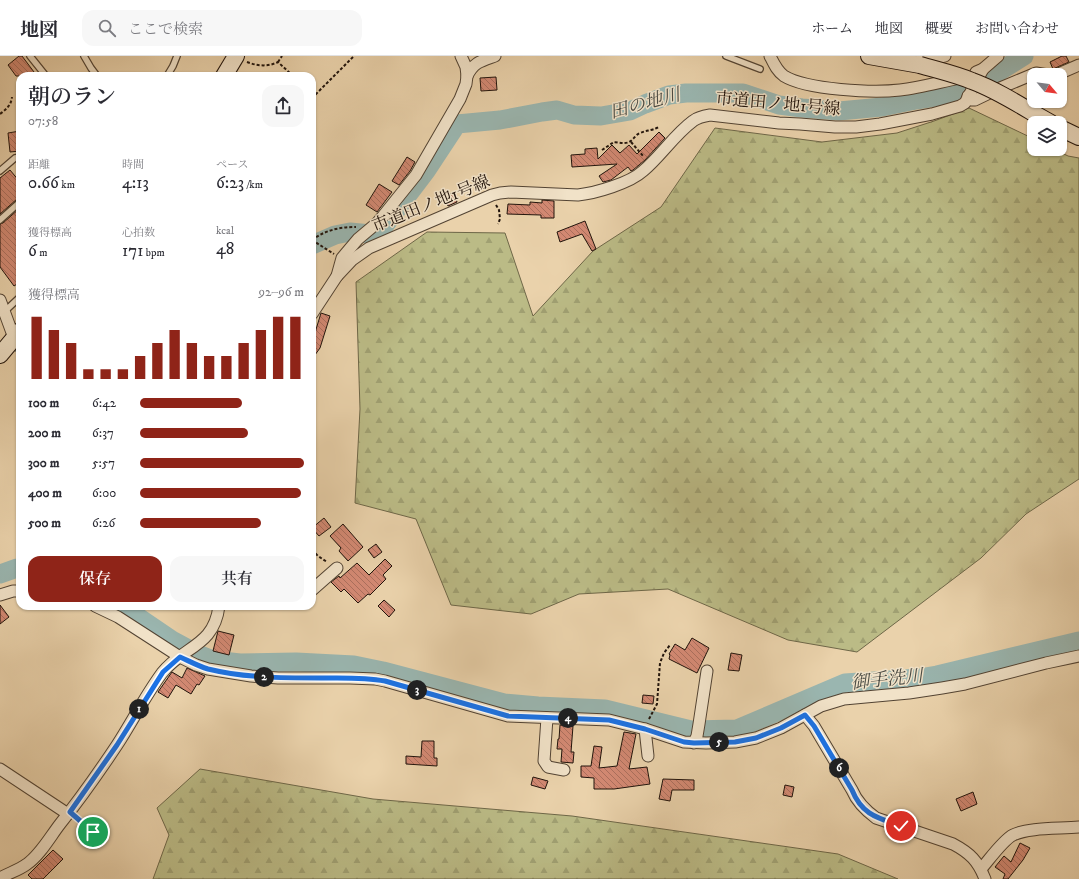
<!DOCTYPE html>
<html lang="ja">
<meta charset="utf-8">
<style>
body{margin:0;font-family:"IM FELL DW Pica","Noto Serif JP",serif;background:#f7f7f7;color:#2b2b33;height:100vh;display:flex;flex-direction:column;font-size:15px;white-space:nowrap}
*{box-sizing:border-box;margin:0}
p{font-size:13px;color:#7c7c81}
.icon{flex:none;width:22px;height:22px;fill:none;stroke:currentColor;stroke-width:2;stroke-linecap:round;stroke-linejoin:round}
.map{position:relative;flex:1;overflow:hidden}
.side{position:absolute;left:16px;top:16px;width:300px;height:538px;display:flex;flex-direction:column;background:#fff;border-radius:12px;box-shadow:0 1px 3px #0004}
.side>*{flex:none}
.needle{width:26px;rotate:119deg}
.fabs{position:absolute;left:1027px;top:12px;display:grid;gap:8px}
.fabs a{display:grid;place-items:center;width:40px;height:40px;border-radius:8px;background:#fff;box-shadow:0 1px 3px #0004;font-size:20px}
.pin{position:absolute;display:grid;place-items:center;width:34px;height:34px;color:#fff;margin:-17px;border:2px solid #fff;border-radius:50%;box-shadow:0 1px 4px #0007}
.km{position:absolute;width:20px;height:20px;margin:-10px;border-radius:50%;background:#222;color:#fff;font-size:11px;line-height:20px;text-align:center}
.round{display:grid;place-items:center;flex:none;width:42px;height:42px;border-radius:12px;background:#f7f7f7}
.head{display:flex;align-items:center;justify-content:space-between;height:68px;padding:0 12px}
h1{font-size:22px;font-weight:600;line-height:30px}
.stats{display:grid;grid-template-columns:repeat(3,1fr);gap:6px;height:68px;padding:4px 12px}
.stats div{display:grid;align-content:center}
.stats b{font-size:17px;font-weight:600}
.stats small{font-size:11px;font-weight:400}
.stats p{font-size:11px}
.chart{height:112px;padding:8px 12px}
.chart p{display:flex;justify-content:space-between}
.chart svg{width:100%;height:72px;margin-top:4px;stroke:#8f2418;stroke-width:6}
.primary-button{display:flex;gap:8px;margin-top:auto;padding:8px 12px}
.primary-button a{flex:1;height:46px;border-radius:12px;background:#8f2418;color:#fff;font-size:16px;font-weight:600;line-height:46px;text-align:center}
.primary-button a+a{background:#f7f7f7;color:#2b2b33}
ul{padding:0 12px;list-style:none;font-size:13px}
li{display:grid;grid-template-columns:64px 48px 1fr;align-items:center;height:30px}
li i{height:10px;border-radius:5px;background:#8f2418}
header{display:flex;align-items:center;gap:24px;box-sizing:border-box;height:56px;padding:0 20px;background:#fff;border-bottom:1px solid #e1e1e2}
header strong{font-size:19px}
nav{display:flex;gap:22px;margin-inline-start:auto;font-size:14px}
.search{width:280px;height:36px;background:#f7f7f7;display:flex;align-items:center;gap:10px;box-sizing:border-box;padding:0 14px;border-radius:12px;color:#7c7c81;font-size:15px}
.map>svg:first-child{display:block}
</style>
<header>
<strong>地図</strong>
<div class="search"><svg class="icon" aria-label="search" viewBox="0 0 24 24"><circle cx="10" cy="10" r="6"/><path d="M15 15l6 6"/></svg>ここで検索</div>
<nav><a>ホーム</a><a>地図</a><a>概要</a><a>お問い合わせ</a></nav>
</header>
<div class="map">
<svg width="1079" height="823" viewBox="0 0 1079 823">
<defs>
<pattern id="forest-firs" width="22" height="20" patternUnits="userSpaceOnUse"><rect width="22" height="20" fill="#bbbb86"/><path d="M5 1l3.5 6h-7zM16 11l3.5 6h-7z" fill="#a0a072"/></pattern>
<pattern id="building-back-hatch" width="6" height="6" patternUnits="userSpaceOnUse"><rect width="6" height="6" fill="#d38973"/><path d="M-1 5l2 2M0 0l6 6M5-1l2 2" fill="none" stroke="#ab6f5d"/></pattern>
</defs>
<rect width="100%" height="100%" fill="#ead2ab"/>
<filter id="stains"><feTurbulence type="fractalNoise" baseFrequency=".005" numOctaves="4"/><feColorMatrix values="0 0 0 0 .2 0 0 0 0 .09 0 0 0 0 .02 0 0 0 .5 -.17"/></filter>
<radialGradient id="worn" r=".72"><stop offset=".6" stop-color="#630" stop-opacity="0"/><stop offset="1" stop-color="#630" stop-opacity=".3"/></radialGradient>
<g fill="url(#forest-firs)" stroke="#6e6748">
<polygon points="969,52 1034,83 1034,93 1054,93 1068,100 1079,102 1079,423 1026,458 981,502 857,596 788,584 668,533 579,538 531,558 451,549 416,463 355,447 360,353 356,226 427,176 505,177 533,260 593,195 661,151 715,72 822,86 897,77 934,65"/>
<polygon points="200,713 373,743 572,760 838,798 898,823 153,823 169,779 157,752"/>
</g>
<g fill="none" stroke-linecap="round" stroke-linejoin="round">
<polyline stroke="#69756e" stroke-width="3" points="13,292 20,297"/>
<g stroke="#9ab6b0" stroke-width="19">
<polyline points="312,189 335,179 350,176 371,178 385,169 426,115 457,68 500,64 542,56 557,54 574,59 601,60 630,55 645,48 669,39 686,37 743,37 779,49 802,52 839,55 882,51 916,44 954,38 992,20 1024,0"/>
<polyline points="0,518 17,512 20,513"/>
<polyline points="122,550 172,584 198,598 213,604 240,607 296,606 354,609 383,615 504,647 538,650 605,653 691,674 737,673 845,627 919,622 937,619 1079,585"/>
</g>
</g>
<g fill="url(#building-back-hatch)" stroke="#20130b">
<polygon points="19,0 22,0 37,20 16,20 8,9"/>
<polygon points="1062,0 1066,0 1069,6 1053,13 1050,6"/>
<polygon points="496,21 497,34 481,35 480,22"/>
<polygon points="20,75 20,95 10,96 8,77"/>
<polygon points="659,76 665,82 645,104 633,114 631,115 628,111 611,124 603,126 599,120 617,108 572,111 571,99 585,98 585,93 597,92 598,103 612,89 620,97 629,89 637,98"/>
<polygon points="407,101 415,106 410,115 399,129 392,125"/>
<polygon points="10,114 20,126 20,142 17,143 0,158 0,122"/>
<polygon points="379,128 392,136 377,156 366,149"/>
<polygon points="454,136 457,146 448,150 444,140"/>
<polygon points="542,144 554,145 554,162 541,162 541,159 507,158 508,148 530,149 530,146 542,147"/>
<polygon points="20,152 20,226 14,230 0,211 0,168 3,167"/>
<polygon points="585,165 596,193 592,195 582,178 560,186 557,176"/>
<polygon points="321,257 330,260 320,292 312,303 312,282 314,280"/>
<polygon points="324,462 331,471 319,480 312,472"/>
<polygon points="343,468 363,491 348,505 339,495 341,492 330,480"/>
<polygon points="376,488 382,496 374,502 368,494"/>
<polygon points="385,503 392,510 383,519 386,523 370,539 368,538 358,547 344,533 341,536 331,526 339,520 340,522 357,507 369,519"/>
<polygon points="384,544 395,554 389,561 378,550"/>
<polygon points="0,549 9,561 0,568"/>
<polygon points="218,575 234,579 229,599 213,595"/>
<polygon points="692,582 709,592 697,617 669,603 670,599 669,598 675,588 685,594"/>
<polygon points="731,597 742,599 739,615 728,614"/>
<polygon points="187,612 205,620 199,629 197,628 191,638 176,629 168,642 158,636 172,616 182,622"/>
<polygon points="643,639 654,640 653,648 642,647"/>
<polygon points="560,669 573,670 571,696 574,696 573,707 561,706 562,693 557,693 558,683 559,683"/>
<polygon points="624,676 636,678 629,713 647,711 650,728 614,733 594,733 594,722 581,721 581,710 591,710 594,690 602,691 599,712 617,710"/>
<polygon points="422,685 434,685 434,702 437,702 437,710 406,708 406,700 421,701"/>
<polygon points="533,721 548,725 545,733 531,729"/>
<polygon points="663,723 694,724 694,734 672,734 670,745 659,743"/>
<polygon points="785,729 794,731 792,741 783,739"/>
<polygon points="973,736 977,748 961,755 956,743"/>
<polygon points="1020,787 1030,792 1023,804 1008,823 1003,823 1005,818 995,811 1004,800 1011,806"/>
<polygon points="53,794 63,803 43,823 32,823 28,819"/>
</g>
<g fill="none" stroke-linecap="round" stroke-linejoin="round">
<g stroke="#524333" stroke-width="8">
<g id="lane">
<polyline points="30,0 46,20"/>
<polyline points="84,0 91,12 97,20"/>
<polyline points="726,0 760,13"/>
<polyline points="167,20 173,10 177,0"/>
<polyline points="0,115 15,102 20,101"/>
<polyline points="0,164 20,146"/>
<polyline points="4,256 20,241"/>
</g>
</g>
<g stroke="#524333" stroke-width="13">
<g id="street">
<path d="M770,0C774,8 777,15 784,20C807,34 873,37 900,34C920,32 940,26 960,22"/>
<polyline points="915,6 945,0"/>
<polyline points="976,16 983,13 998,0"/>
<polyline points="1056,19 1079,9"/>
<path d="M467,20C474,6 481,5 495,0"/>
<polyline points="968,40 971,44 975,44 1000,32 1036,17 1048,19"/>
<path d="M337,220L352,204L369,192L492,139L500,137L511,136L578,139C596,137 630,127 643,115C661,100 674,79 693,65C698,61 704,60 710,59L779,67L800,68L835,71H856L880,68L932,58L960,50L965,47L983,13"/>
<polyline points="0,244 14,282"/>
<polyline points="312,258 337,220 342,202 347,196 358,183 377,167 383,160 416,119 460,43 466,28 467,20 466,11 461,0"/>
<polyline points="312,534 337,512"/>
<polyline points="0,539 13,535 20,535"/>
<polyline points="95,550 118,561 180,601 196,609 208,613 251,620 278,622 350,622 375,623 385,625 508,660 609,664 645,673 684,686 706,687 735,686 756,682 781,672 821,650 844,643 909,637 942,632 965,628 1046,607 1079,600"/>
<path d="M805,659L814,670L852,734C857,746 865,754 876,762L953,788C970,797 978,805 985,823"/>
<polyline points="547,662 544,705 548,711 564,714"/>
<polyline points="645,673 648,700"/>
<polyline points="694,687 697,680 699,668 707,615"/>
<polyline points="0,713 68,758"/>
<path d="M981,813C989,804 1003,784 1013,779C1029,771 1061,773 1079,771"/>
<path d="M0,822C9,817 19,814 27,808C40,799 50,781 60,768C80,743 99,716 117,689C132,666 145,640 162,617C183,590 214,591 219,550"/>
</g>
</g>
<g stroke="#20130b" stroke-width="18">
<g id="secondary">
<polyline points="869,0 920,9"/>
<polyline points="224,20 236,0"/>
<polyline points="1035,58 1051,67"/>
<polyline points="1060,72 1079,81"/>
<polyline points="0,299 20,275"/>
</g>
</g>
<g stroke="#20130b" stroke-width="2" stroke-dasharray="3 2" stroke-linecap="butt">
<path d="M247,6C257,10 268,11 278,6L293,20"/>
<polyline points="278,6 282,0"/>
<polyline points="312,42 354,0"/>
<path d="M0,58C6,53 11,50 12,41"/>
<polyline points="631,86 644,101"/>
<path d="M602,94L614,86C621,87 628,89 633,83C635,81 637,78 640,77C647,74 651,75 659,71"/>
<polyline points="496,149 499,154 500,163 498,168"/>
<path d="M312,184C325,174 340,171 356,171"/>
<polyline points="312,184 334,198"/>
<polyline points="312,494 318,500 327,506"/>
<polyline points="649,663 657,648 660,607 664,597 670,589"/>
<polyline points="77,762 93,776"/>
</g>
<use href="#lane" stroke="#f1e2c8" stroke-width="5.5"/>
<use href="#street" stroke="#f1e2c8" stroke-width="11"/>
<use href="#secondary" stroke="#f1e2c8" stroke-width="16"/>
<g stroke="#20130b" stroke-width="18" stroke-linecap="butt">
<path id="secondary-bridge" d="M920,9C937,14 955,18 972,25C994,33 1015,46 1035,58"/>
</g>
<use href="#secondary-bridge" stroke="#f1e2c8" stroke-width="16"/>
</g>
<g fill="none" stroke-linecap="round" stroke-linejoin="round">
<g stroke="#fff" stroke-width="8">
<path id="route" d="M93,776L70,756L117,689L163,616L180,601C189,605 198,610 208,613C245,622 283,622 321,622C342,622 364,621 385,625L508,660L609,664L645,673L684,686L694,687L735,686L756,682L781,672L805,659L814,670L852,734C862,759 878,762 901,770"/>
</g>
<use href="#route" stroke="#1a73e8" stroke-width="5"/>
</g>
<g text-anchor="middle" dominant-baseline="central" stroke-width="3" stroke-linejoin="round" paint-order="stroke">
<g font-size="17" fill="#20130b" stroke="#f1e2c8">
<text transform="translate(778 48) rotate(5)">市道田ノ地1号線</text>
<text transform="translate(431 148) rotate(-22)">市道田ノ地1号線</text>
</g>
<g font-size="18" font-style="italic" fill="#4b4c45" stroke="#f1e2c8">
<text transform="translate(645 48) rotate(-15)">田の地川</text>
<text transform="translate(887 624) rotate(-6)">御手洗川</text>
</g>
</g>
<rect width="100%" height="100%" filter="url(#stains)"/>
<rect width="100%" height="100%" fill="url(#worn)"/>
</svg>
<div class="fabs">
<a><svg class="needle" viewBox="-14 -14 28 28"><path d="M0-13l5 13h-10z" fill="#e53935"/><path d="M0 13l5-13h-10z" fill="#7c7c81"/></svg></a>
<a><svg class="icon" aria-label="layers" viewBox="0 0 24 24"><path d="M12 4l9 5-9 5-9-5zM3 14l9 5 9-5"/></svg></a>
</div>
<div class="pin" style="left:93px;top:776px;background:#1e9e55"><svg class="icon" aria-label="arrive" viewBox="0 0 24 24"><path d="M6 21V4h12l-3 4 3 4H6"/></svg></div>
<div class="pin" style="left:901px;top:770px;background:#d93025"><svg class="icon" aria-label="check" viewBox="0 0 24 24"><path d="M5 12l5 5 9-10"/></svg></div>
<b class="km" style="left:139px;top:653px">1</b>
<b class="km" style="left:264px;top:621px">2</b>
<b class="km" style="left:417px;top:634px">3</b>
<b class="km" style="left:568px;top:662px">4</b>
<b class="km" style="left:719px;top:686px">5</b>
<b class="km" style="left:839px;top:712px">6</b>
<section class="side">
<div class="head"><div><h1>朝のラン</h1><p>07:58</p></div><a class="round"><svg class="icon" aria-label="share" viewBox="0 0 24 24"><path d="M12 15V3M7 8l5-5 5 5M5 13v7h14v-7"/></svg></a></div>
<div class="stats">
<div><p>距離</p><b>0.66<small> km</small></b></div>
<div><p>時間</p><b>4:13</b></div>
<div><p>ペース</p><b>6:23<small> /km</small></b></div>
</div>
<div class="stats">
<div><p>獲得標高</p><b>6<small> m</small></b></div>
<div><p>心拍数</p><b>171<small> bpm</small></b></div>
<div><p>kcal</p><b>48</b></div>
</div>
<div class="chart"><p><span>獲得標高</span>92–96 m</p>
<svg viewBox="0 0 160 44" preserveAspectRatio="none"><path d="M5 44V6M15 44V14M25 44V22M35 44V38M45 44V38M55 44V38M65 44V30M75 44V22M85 44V14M95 44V22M105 44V30M115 44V30M125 44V22M135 44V14M145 44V6M155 44V6"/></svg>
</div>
<ul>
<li><b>100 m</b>6:42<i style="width:62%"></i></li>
<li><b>200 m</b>6:37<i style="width:66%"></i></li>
<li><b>300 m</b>5:57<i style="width:100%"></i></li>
<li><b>400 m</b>6:00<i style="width:98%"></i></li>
<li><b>500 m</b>6:26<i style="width:74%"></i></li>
</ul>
<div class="primary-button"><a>保存</a><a>共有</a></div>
</section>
</div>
